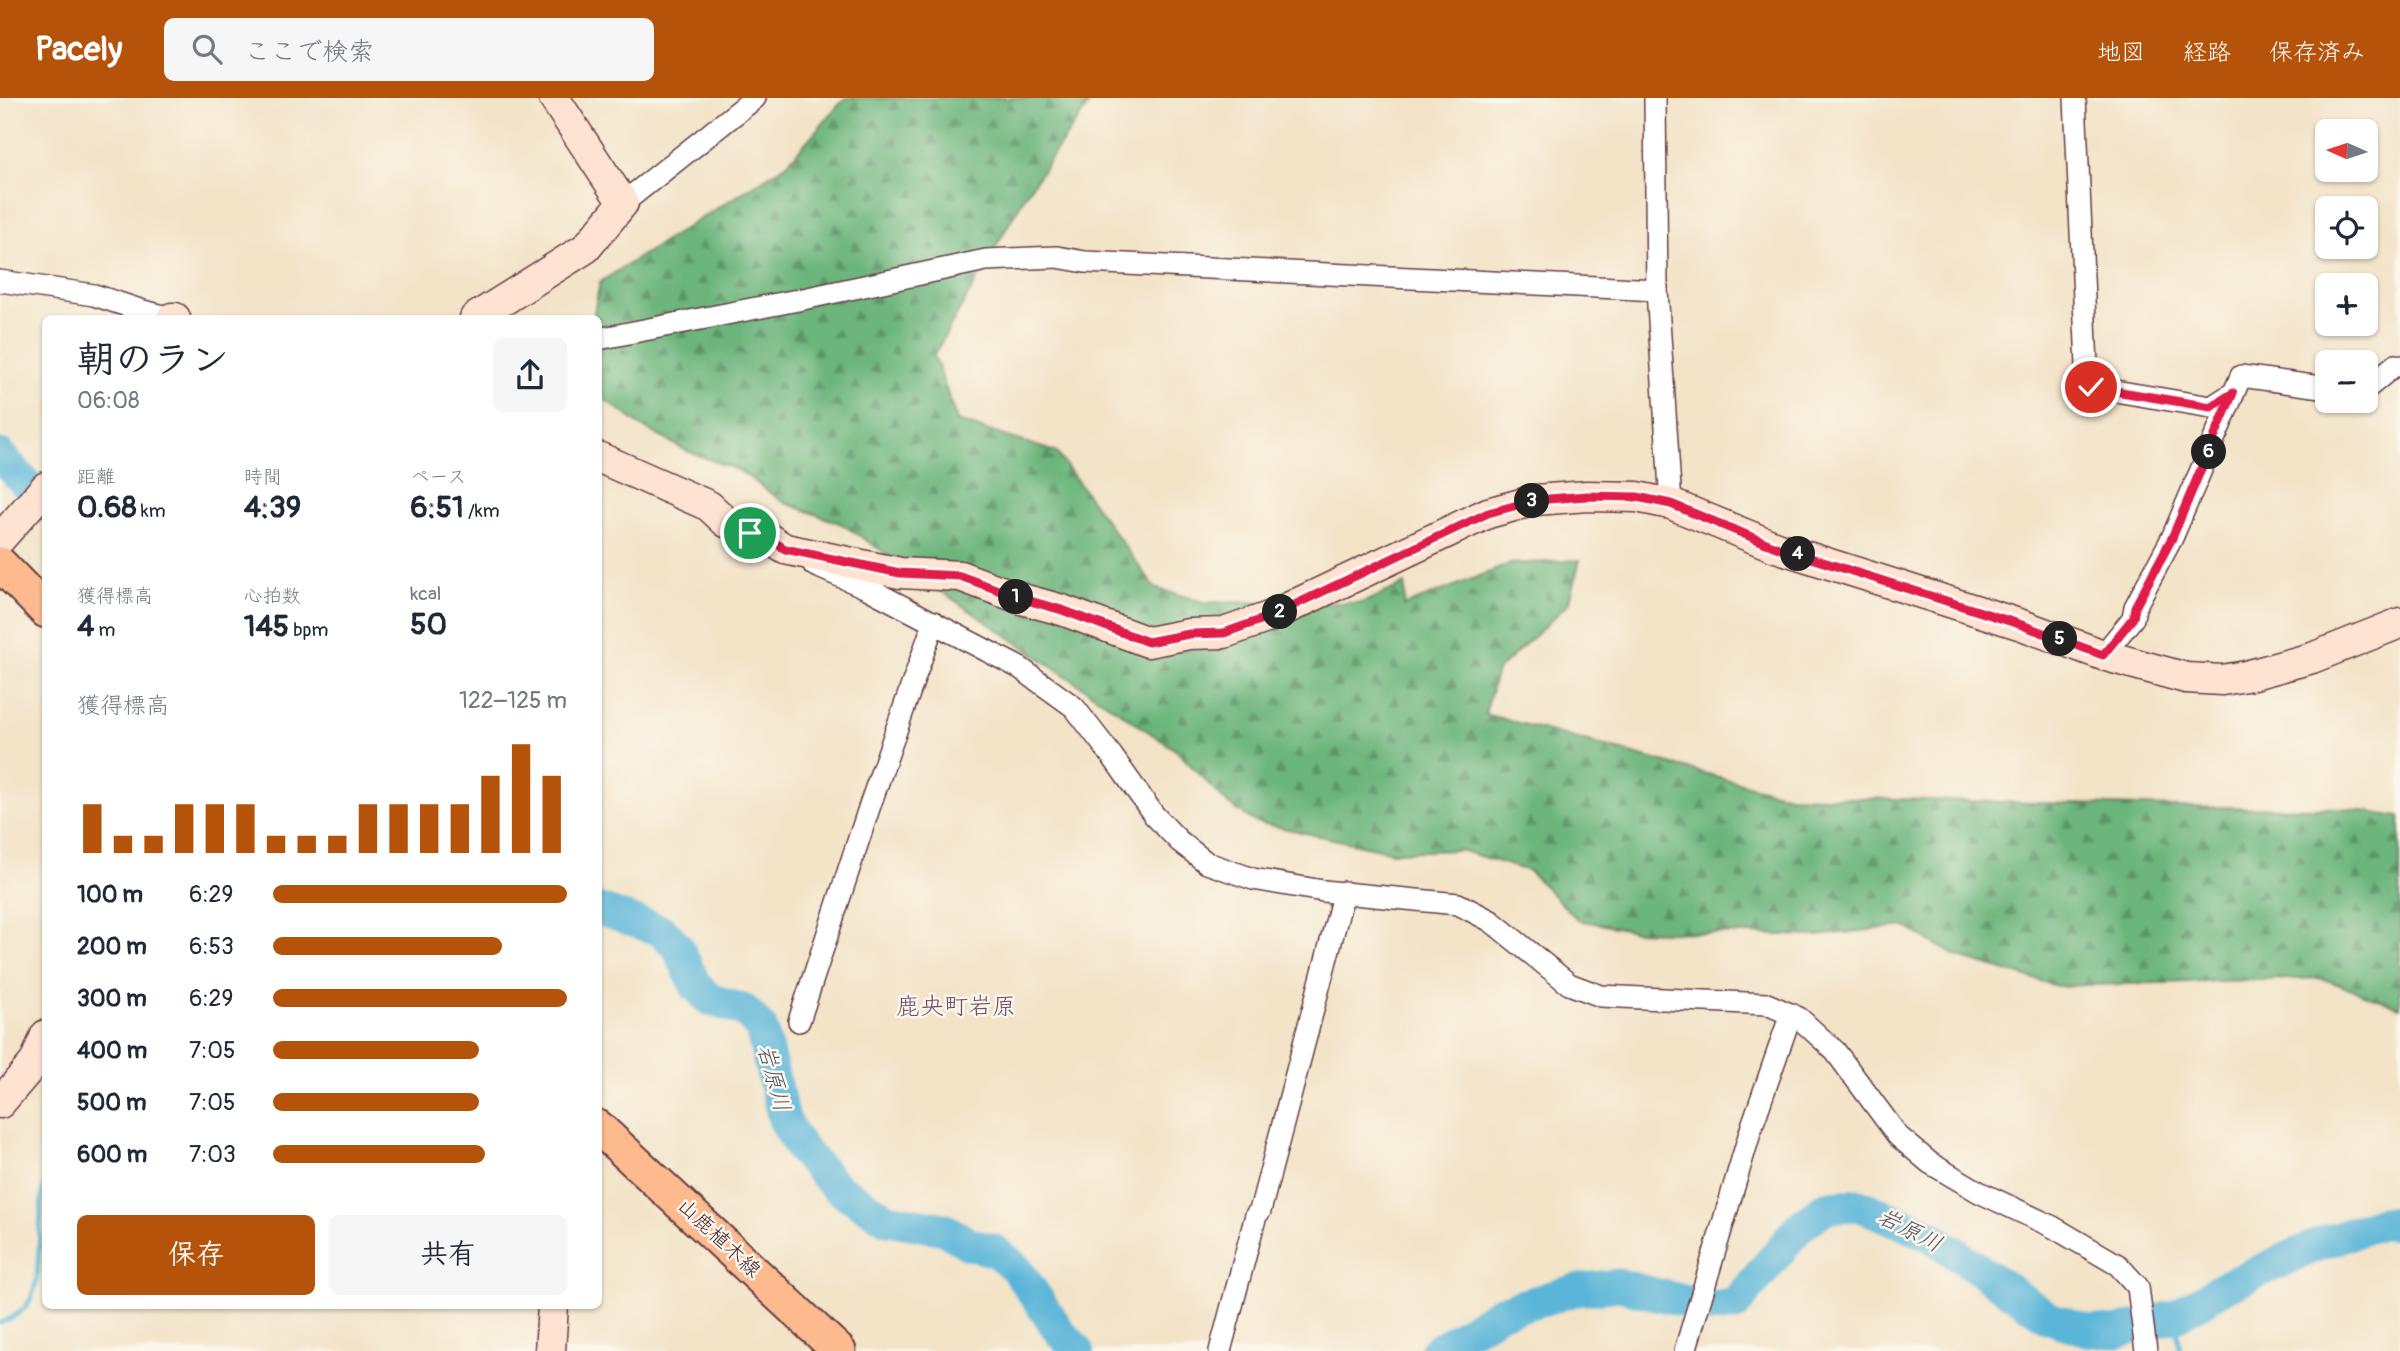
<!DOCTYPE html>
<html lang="ja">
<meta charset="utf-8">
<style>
body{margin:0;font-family:Pangolin,"Klee One",sans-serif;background:#f6f6f7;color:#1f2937;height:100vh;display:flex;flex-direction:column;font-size:26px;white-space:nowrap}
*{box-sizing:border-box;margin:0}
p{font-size:23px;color:#747a83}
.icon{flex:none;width:38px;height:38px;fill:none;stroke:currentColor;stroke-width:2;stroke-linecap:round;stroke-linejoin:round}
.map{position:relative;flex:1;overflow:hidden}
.details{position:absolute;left:42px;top:217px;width:560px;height:994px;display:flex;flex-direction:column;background:#fff;border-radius:10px;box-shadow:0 2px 5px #0004}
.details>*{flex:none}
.needle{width:46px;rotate:273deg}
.controls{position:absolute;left:2315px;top:21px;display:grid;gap:14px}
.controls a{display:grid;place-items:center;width:63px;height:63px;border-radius:10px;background:#fff;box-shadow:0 2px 5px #0004;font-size:35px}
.pin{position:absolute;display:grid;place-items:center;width:60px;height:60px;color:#fff;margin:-30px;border:4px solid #fff;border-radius:50%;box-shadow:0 2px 7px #0007}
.km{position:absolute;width:35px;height:35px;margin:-18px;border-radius:50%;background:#222;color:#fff;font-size:19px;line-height:35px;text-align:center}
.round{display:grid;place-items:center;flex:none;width:74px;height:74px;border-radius:10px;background:#f6f6f7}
.summary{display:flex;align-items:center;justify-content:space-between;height:119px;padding:0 35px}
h1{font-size:38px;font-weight:700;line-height:52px}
.stats{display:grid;grid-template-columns:repeat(3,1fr);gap:10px;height:119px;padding:7px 35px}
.stats div{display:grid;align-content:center}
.stats b{font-size:30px;font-weight:700}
.stats small{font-size:19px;font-weight:400}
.stats p{font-size:19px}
.chart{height:196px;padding:14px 35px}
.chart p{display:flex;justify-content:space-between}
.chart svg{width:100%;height:126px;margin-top:7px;stroke:#b45309;stroke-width:6}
.primary-button{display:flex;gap:14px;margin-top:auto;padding:14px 35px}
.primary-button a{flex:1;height:80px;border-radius:10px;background:#b45309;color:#fff;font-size:28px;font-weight:700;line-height:80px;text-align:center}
.primary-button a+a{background:#f6f6f7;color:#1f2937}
ul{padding:0 35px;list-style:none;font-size:23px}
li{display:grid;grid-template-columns:112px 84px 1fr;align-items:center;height:52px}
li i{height:18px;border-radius:9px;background:#b45309}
header{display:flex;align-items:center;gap:42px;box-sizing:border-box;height:98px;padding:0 35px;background:#b45309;color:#fff}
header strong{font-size:33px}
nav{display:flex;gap:38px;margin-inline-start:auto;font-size:24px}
.search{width:490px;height:63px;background:#f6f6f7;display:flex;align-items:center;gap:18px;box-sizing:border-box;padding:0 24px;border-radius:10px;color:#747a83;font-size:26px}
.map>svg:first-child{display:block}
</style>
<header>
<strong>Pacely</strong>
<div class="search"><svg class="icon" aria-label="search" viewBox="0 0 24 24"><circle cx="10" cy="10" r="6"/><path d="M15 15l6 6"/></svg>ここで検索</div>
<nav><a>地図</a><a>経路</a><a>保存済み</a></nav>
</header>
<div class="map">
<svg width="2400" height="1253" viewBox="0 0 2400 1253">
<defs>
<pattern id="forest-firs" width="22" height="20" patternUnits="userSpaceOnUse" patternTransform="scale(1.75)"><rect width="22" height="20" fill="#6cb57c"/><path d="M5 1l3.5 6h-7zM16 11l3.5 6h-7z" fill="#5b9366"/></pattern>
</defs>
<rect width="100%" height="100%" fill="#fbf7ec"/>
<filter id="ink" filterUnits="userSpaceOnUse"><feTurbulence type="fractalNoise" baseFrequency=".0143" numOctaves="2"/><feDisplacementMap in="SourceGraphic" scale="14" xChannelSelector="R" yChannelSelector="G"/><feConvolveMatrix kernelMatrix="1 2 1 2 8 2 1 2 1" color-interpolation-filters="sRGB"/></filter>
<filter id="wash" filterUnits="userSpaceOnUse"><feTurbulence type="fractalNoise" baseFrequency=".00686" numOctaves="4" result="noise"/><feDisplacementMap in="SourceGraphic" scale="28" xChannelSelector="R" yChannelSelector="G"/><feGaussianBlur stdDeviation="1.57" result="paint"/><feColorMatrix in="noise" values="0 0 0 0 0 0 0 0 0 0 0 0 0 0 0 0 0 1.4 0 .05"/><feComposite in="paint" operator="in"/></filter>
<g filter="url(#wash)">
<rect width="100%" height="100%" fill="#f3e3c7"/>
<polygon fill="url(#forest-firs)" stroke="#5b6a54" stroke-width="2" points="845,0 1093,0 1026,96 934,257 957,323 1056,354 1155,490 1203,504 1362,505 1405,486 1404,508 1510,466 1580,462 1568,506 1497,573 1485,616 1789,698 2177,709 2343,710 2400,719 2400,909 2321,880 2057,888 1956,858 1904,828 1816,838 1635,833 1578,822 1529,773 1459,752 1393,754 1255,724 1227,705 1177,653 842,426 783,404 740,373 685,352 641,328 599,297 598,220 593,220 600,184 786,67"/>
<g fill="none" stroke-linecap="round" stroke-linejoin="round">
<g stroke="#5ab5d8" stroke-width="5">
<polyline points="2176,1218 2180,1253"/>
<path d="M0,1225C38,1212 37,1184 39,1149C40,1131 41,1113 42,1094L46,1082"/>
</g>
<g stroke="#5ab5d8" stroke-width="33">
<polyline points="0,357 46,408"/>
<polyline points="598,811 662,833 677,848 696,888 709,901 745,913 761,930 784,1021 801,1051 836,1089 887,1121 944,1131 969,1146 995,1153 1016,1170 1060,1234 1078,1253"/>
<polyline points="1436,1253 1500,1214 1576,1192 1619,1187 1708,1209 1735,1207 1799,1129 1826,1109 1859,1107 1928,1136 2049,1220 2090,1233 2118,1234 2176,1218 2226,1188 2320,1146 2381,1125 2400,1126"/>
</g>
</g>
</g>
<g filter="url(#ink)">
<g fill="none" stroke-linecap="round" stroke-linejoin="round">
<g stroke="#633c42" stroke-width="24">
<g id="street">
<polyline points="1655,0 1657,192 1671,406"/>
<polyline points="2075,0 2087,268 2091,289 2211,309 2233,295"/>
<polyline points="623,105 755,0"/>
<polyline points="0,183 94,197 143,213 172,220"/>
<polyline points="598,241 803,201 986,162 1057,159 1085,164 1657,192"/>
<polyline points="2366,291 2395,267 2400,268"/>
<polyline points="814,467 867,490 1020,570 1074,609 1112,658 1154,717 1179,743 1207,765 1253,781 1323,793 1458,806 1491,823 1569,886 1601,898 1767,906 1799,920 1835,953 1898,1038 1930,1065 1979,1094 2053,1129 2118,1167 2138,1189 2146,1253"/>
<polyline points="2103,557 2133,520 2135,509 2172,440 2241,278 2328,290"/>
<polyline points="799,923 870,707 934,524"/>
<polyline points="1220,1253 1256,1117 1260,1113 1344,794"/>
<polyline points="1685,1253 1752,1028 1791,916"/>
</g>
</g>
<g stroke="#633c42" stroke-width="33">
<g id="secondary">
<polyline points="172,220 175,220"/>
<polyline points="475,220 586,150 623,105 554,0"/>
<polyline points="598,359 709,408 726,424 768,440 785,451 900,475 960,478 1022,501 1062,512 1148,544 1189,536 1224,535 1269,519 1488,415 1536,402 1587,398 1637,399 1671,406 1776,449 2022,527 2103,557 2186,580 2222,582 2246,578 2312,560 2400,525"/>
<polyline points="0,441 46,389"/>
<polyline points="0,1005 35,964 46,937"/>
<polyline points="550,1253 553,1208"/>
</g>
</g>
<g stroke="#633c42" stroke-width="37">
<g id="primary">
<polyline points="0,466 46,513"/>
<polyline points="598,1029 839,1253"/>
</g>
</g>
<use href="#street" stroke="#fff" stroke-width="21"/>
<use href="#secondary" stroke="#fee3d2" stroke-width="30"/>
<use href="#primary" stroke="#fcba8e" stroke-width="33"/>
</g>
</g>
<g fill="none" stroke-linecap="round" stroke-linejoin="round" filter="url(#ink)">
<g stroke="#fff" stroke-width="14">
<polyline id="route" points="750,435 768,440 785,451 900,475 960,478 1023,501 1062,512 1148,544 1189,536 1224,535 1269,519 1488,415 1536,402 1587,398 1637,399 1671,406 1776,449 2022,527 2103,557 2133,520 2135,509 2172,440 2233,295 2211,309 2091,289"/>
</g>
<use href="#route" stroke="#e11d48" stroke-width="9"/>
</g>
<g text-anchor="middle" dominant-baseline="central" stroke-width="5" stroke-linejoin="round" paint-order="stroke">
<g font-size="21" fill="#4a1f2b" stroke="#fbf7ec">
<text transform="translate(719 1140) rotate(43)">山鹿植木線</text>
</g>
<g font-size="23" font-style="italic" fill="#505468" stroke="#fbf7ec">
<text transform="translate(774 980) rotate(75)">岩原川</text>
<text transform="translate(1910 1132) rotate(27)">岩原川</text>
</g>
<g font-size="24" fill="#704c6a" stroke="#fbf7ec">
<text x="956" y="908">鹿央町岩原</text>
</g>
</g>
</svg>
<div class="controls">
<a><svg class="needle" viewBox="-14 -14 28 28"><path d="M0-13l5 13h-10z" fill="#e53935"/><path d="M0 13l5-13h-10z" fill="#747a83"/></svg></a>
<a><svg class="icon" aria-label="locate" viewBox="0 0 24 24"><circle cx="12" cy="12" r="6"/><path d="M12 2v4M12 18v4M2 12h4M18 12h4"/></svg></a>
<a>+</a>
<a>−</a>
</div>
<div class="pin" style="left:750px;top:435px;background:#1e9e55"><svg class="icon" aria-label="arrive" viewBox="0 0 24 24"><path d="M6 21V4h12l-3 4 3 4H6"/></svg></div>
<div class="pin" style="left:2091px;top:289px;background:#d93025"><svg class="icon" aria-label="check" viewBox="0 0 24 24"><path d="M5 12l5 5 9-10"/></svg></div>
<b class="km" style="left:1016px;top:499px">1</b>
<b class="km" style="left:1280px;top:514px">2</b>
<b class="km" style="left:1532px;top:403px">3</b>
<b class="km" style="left:1798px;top:456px">4</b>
<b class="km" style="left:2060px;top:541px">5</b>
<b class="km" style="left:2209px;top:354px">6</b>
<section class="details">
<div class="summary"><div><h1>朝のラン</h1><p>06:08</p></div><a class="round"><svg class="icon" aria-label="share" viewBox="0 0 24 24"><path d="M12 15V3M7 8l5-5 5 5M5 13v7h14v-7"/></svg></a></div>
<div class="stats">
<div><p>距離</p><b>0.68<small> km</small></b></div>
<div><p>時間</p><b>4:39</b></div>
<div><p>ペース</p><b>6:51<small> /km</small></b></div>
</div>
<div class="stats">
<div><p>獲得標高</p><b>4<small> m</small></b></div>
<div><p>心拍数</p><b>145<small> bpm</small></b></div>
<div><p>kcal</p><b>50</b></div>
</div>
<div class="chart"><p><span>獲得標高</span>122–125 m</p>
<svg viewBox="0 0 160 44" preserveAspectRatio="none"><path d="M5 44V27M15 44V38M25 44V38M35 44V27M45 44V27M55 44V27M65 44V38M75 44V38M85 44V38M95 44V27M105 44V27M115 44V27M125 44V27M135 44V17M145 44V6M155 44V17"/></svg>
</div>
<ul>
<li><b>100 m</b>6:29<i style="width:100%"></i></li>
<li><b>200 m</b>6:53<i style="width:78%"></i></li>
<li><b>300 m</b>6:29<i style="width:100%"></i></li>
<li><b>400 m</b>7:05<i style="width:70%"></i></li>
<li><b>500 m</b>7:05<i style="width:70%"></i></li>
<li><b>600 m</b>7:03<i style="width:72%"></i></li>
</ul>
<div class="primary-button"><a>保存</a><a>共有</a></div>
</section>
</div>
